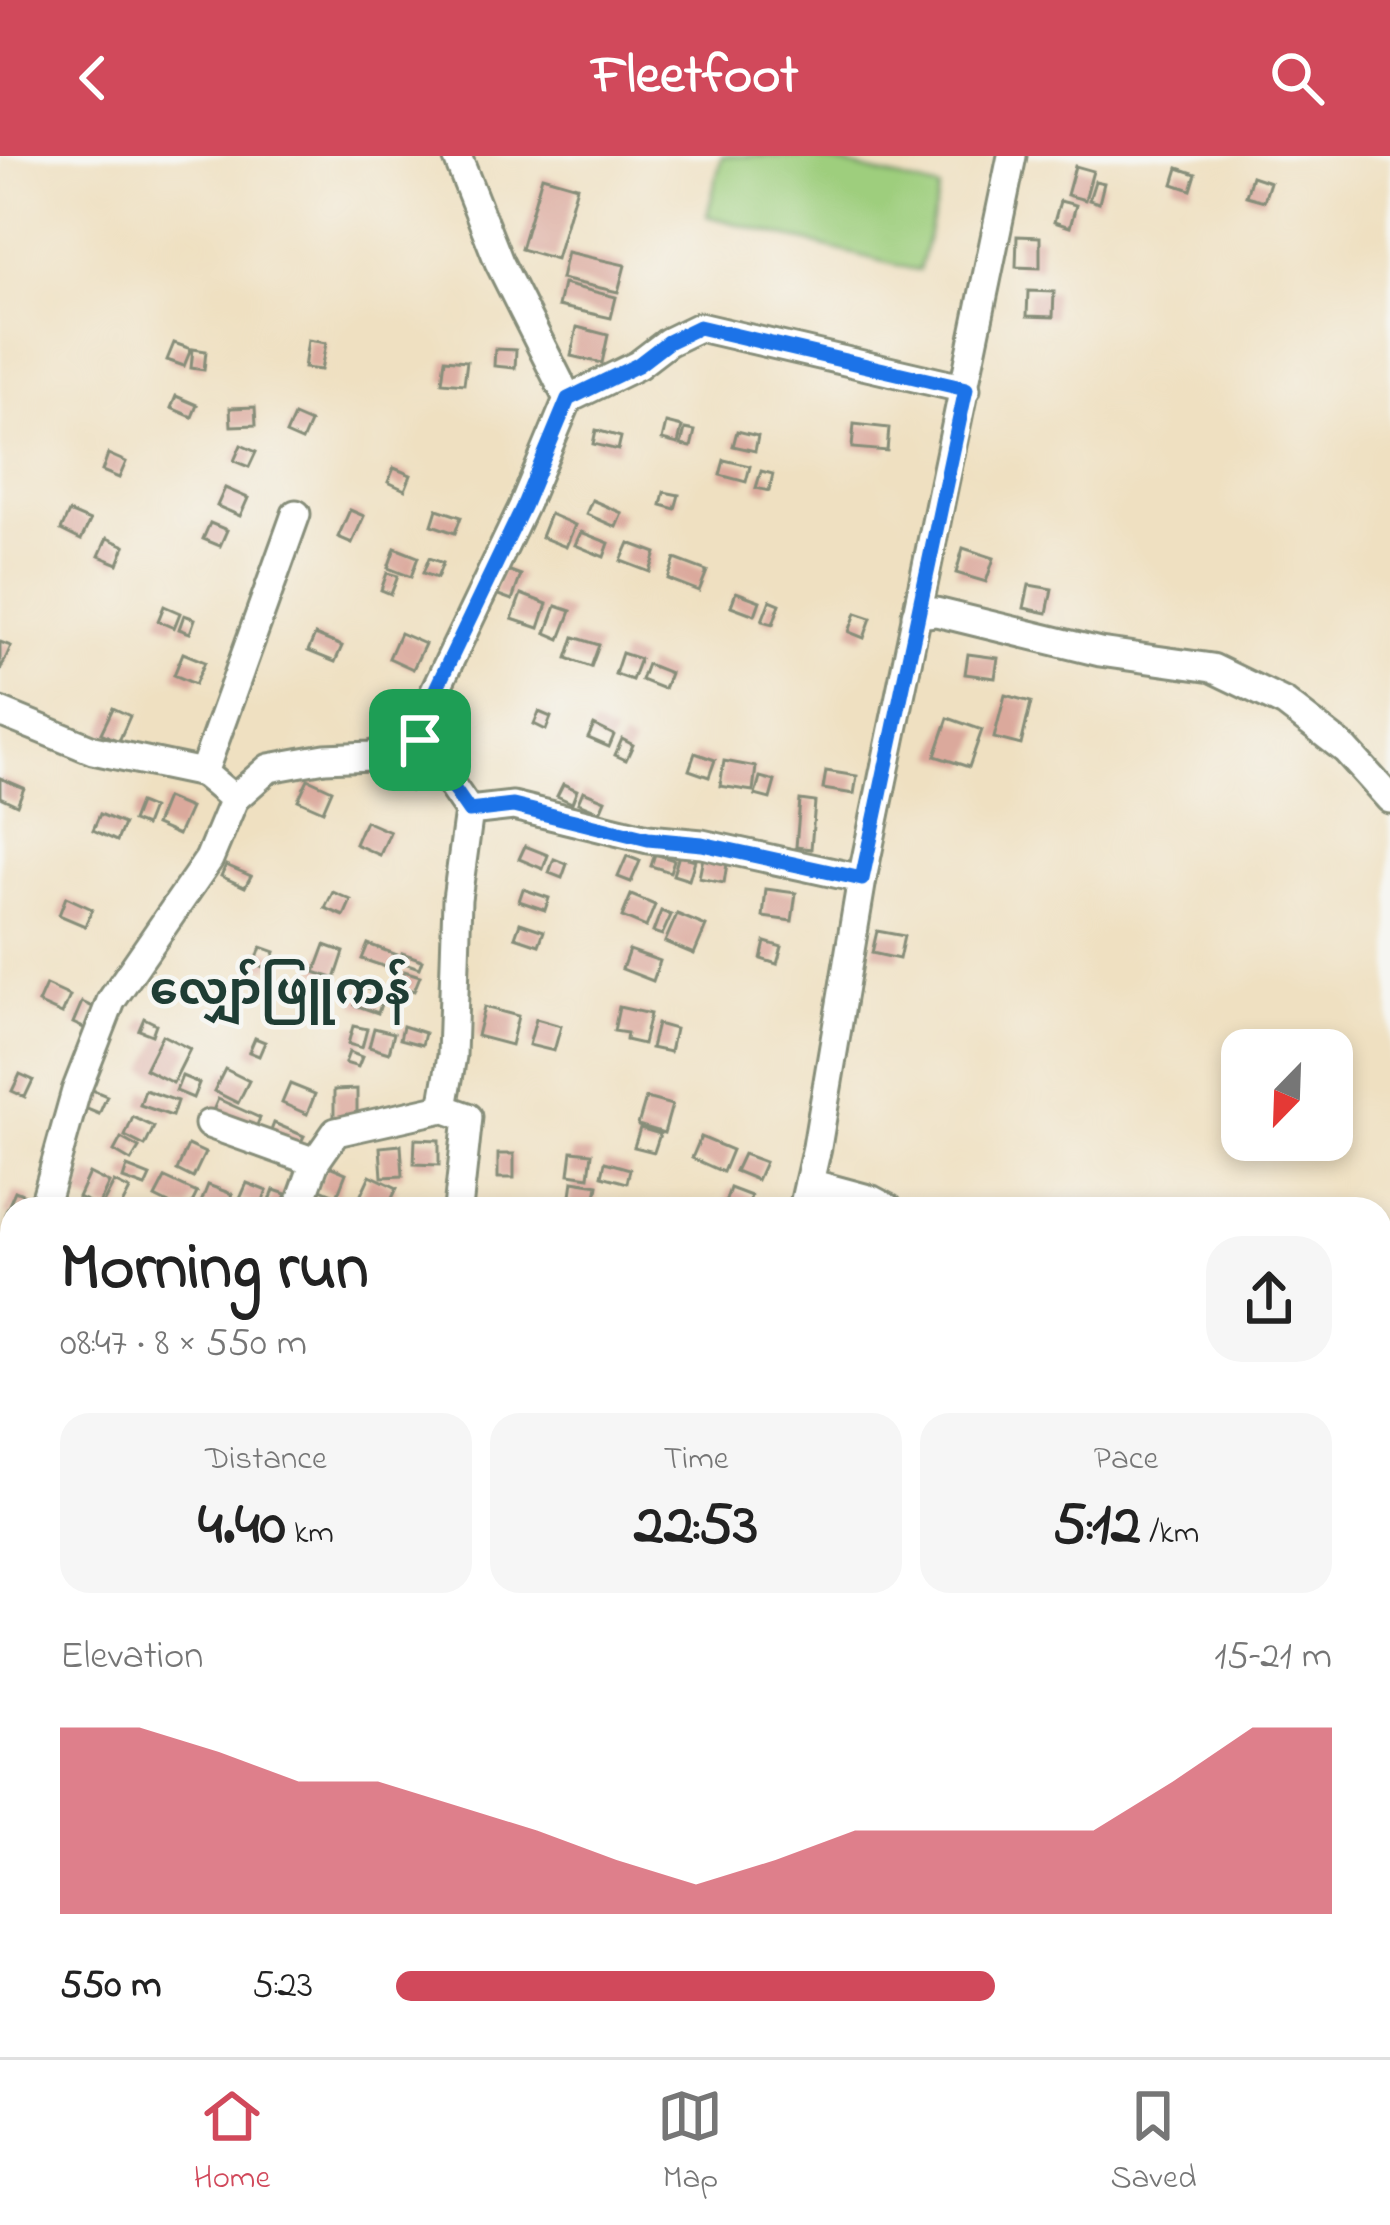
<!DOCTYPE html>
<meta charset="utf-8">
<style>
body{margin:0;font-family:"Indie Flower","Noto Sans Myanmar",sans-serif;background:#f6f6f6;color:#222;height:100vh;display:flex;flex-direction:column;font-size:45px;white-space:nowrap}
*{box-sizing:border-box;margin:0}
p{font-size:39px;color:#767676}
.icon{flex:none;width:66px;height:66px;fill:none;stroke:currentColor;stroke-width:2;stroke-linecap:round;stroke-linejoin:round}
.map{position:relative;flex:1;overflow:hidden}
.drawer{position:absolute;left:0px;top:1041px;width:1392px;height:861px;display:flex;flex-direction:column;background:#fff;border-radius:36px 36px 0 0;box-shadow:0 6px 18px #0003}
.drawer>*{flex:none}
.needle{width:78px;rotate:203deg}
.controls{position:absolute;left:1221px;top:873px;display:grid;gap:24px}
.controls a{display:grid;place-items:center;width:132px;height:132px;border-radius:24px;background:#fff;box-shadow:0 6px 18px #0003;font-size:60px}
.pin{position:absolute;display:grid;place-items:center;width:102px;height:102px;color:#fff;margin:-51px;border-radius:24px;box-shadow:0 6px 18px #0006}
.round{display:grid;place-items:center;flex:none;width:126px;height:126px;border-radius:36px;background:#f6f6f6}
.overview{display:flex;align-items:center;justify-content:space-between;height:204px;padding:0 60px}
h1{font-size:66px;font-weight:800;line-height:90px}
.metrics{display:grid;grid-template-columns:repeat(3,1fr);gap:18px;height:204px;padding:12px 60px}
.metrics div{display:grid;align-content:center;border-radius:30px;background:#f6f6f6;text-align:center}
.metrics b{font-size:60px;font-weight:800}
.metrics small{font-size:33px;font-weight:400}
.metrics p{font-size:33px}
.chart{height:336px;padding:24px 60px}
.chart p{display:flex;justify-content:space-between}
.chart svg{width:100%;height:216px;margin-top:12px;fill:#d1495b;opacity:.7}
ul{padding:0 60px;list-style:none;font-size:39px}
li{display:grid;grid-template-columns:192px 144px 1fr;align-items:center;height:90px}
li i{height:30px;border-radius:15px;background:#d1495b}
header{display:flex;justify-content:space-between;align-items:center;height:156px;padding:0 60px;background:#d1495b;color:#fff;font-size:54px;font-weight:800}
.tabs{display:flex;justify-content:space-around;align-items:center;height:168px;border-top:3px solid #e0e0e0;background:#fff;font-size:33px;color:#767676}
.tabs a{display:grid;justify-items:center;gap:6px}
.tabs .current{color:#d1495b}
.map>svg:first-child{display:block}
</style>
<header><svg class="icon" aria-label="back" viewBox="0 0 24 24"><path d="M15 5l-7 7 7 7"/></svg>Fleetfoot<svg class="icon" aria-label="search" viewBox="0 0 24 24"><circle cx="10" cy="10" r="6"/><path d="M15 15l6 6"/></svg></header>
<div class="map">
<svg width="1390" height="1901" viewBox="0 0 1390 1901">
<rect width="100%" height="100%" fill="#f6f6f2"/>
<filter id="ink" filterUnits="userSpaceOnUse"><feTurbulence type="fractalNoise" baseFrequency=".00833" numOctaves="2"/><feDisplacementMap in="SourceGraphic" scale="24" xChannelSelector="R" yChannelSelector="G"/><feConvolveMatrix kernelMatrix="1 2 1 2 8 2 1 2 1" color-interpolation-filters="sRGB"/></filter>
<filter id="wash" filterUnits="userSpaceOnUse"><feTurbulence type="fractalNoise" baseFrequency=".004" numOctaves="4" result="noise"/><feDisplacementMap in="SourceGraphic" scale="48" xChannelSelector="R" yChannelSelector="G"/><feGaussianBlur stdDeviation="2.7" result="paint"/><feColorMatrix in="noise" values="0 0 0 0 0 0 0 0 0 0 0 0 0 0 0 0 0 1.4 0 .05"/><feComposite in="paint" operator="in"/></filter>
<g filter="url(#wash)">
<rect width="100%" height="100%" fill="#efe0c1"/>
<polygon fill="#9ece7d" stroke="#5e8658" stroke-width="3" points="722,0 811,0 940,33 919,115 707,60"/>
<g id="blocks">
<g fill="#dba99c">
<polygon points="1075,10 1093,15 1085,44 1067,39"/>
<polygon points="1178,12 1196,18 1191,34 1173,28"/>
<polygon points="542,20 577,30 556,103 521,93"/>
<polygon points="1252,20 1270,26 1264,45 1246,40"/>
<polygon points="1095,25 1104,27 1099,47 1089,44"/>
<polygon points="1060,45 1076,49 1070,71 1054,66"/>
<polygon points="1017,80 1040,81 1040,112 1016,111"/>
<polygon points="567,96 625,109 618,136 561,123"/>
<polygon points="563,128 616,141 611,162 558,150"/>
<polygon points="1028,135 1054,136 1053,161 1027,160"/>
<polygon points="577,171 608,179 602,207 571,200"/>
<polygon points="308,184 326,187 321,214 304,212"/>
<polygon points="174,187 191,193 184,210 167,204"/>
<polygon points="193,193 206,195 204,214 191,212"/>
<polygon points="495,193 516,194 515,212 494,210"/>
<polygon points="445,203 467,205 464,228 442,226"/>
<polygon points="176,240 197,249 192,261 171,252"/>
<polygon points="255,251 256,269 231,270 230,252"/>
<polygon points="294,260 310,267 302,285 286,278"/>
<polygon points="666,267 682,271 678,288 662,284"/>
<polygon points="854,268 889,272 887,295 852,292"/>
<polygon points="685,273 695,275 691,291 681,289"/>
<polygon points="596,274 621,281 618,294 593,288"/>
<polygon points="737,275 758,280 755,295 733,290"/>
<polygon points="241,289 256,296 249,311 234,305"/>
<polygon points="108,298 126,306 119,322 102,315"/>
<polygon points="724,304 750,310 746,326 720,319"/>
<polygon points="394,312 411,319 405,334 388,326"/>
<polygon points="761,315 773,318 769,335 756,332"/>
<polygon points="225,332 248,342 240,360 217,350"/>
<polygon points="664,336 679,339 675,353 661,349"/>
<polygon points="592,344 622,357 616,371 586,358"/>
<polygon points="437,353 461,361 455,377 432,369"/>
<polygon points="350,354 364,360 352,387 338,381"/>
<polygon points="69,356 90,365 81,384 61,374"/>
<polygon points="550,358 575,369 566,391 541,381"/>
<polygon points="210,367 227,374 220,390 203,383"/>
<polygon points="581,376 609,387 604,401 575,389"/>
<polygon points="107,382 125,390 118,408 99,400"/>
<polygon points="629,387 656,397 650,416 621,405"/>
<polygon points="395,392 418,401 411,421 388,412"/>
<polygon points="963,392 994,402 986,426 956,417"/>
<polygon points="429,402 443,407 437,422 423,417"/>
<polygon points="675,403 707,415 699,435 668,423"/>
<polygon points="502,412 521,419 512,444 493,437"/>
<polygon points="387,417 398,420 391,438 381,434"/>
<polygon points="1029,429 1052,433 1047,457 1024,452"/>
<polygon points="736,436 760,445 755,459 731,450"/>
<polygon points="521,438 547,448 539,472 512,463"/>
<polygon points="770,444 780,448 773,468 762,465"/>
<polygon points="164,450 180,457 174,472 158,465"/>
<polygon points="556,450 571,455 560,483 546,477"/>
<polygon points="856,457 871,462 864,482 849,476"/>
<polygon points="184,459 195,463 190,477 179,473"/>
<polygon points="400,477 425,488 413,513 389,502"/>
<polygon points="315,479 342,490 335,506 308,495"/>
<polygon points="574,481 599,489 591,511 567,502"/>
<polygon points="0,486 11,490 0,515"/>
<polygon points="183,497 205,506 195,528 174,519"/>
<polygon points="622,497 640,503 632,524 615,518"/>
<polygon points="968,498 998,502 995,522 965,518"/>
<polygon points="647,508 670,517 664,533 641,524"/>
<polygon points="1005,539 1031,546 1021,589 994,582"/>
<polygon points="113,552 130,560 119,585 101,577"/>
<polygon points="539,556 551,561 546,574 534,568"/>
<polygon points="948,562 982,574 969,611 935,600"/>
<polygon points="594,569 614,579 609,591 588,582"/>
<polygon points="622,583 633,589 626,604 615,599"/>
<polygon points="695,597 715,604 709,621 689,614"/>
<polygon points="724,605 756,611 753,635 720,630"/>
<polygon points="404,613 418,619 410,635 397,629"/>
<polygon points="826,615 857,620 854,638 823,633"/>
<polygon points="760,621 775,625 770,643 755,639"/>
<polygon points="0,622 24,632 17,649 0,641"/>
<polygon points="308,623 332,634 323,655 298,644"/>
<polygon points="563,628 577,634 572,647 557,640"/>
<polygon points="583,635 605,644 600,656 578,647"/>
<polygon points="166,642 190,652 178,679 155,669"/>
<polygon points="800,644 815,646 811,693 796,691"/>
<polygon points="139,647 152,652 145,670 132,665"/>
<polygon points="100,658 124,668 117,685 93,674"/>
<polygon points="365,665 390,676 380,699 355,688"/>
<polygon points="525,690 548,699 543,713 519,703"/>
<polygon points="704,697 728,701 724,727 699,722"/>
<polygon points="655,698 674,704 670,716 651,710"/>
<polygon points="679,699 695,704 689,724 673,719"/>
<polygon points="627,700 640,705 631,726 618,721"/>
<polygon points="554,703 567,708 562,722 549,717"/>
<polygon points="226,709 251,720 245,731 221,720"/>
<polygon points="523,733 549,742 545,754 519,745"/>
<polygon points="766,733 796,737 792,765 763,761"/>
<polygon points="333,736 351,744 344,760 325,752"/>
<polygon points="631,739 655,749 646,771 622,761"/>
<polygon points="66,741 92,753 85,770 59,759"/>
<polygon points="661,755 671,759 662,779 653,776"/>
<polygon points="677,758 706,770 694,798 665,786"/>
<polygon points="520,767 544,775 539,789 515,781"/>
<polygon points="877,775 904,780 899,803 872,797"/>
<polygon points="765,786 782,791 777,808 761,803"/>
<polygon points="368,788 397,799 392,813 362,803"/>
<polygon points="325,789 344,796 335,823 315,816"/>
<polygon points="261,791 275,796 269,813 255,808"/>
<polygon points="629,794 660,805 653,825 622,813"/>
<polygon points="402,797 422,804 419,812 399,805"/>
<polygon points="404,815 420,820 414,835 399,830"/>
<polygon points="46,829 70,840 62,858 38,847"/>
<polygon points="362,831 384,839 378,857 355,849"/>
<polygon points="82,846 95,852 86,873 73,867"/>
<polygon points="484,851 518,860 511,889 477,880"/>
<polygon points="619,851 650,858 643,888 626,884 627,877 614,875"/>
<polygon points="144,862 156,868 152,879 139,874"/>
<polygon points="536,863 561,870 554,895 529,889"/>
<polygon points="657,868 675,873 670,896 651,892"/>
<polygon points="353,870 367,873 362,892 348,888"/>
<polygon points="403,870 425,877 422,889 400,883"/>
<polygon points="374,872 394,877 389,897 369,891"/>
<polygon points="162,879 190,893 173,927 145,913"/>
<polygon points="255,882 265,886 259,900 249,896"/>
<polygon points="349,896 362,901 358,911 345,907"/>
<polygon points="225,913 249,925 238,947 214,935"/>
<polygon points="20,918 33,924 25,941 12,935"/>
<polygon points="182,920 199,927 193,942 176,935"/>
<polygon points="290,928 315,938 307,958 282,947"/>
<polygon points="90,933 107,940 99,958 82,951"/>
<polygon points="357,933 357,962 334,962 334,934"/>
<polygon points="145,934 177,945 172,960 140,949"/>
<polygon points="646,942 672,949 664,977 638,969"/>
<polygon points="218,943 260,962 254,976 212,957"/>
<polygon points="133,961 154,971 145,990 125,980"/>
<polygon points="274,967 304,980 298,992 269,980"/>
<polygon points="640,972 660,978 654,996 634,991"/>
<polygon points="701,981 732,994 723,1016 692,1002"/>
<polygon points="121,982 139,992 131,1005 114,995"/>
<polygon points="415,983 439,984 439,1009 414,1008"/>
<polygon points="188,989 205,997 193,1022 177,1014"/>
<polygon points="401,989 403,1020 382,1021 380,991"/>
<polygon points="572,995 592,997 589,1021 569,1018"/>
<rect x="498" y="998" width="16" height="24"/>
<polygon points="743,998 765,1006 757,1024 735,1015"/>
<polygon points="605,1006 630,1013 627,1027 602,1020"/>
<polygon points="327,1009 346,1017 337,1040 318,1032"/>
<polygon points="127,1011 150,1020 145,1031 123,1023"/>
<polygon points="89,1017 109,1027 98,1050 78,1041"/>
<polygon points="370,1019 397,1032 387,1053 376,1053 358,1045"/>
<polygon points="165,1022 197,1037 189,1053 179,1053 155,1041"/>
<polygon points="573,1025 598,1029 594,1053 569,1053"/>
<polygon points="114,1026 130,1034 120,1053 104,1053 101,1051"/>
<polygon points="247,1027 267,1035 260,1051 240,1043"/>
<polygon points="208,1029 232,1038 226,1053 200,1049"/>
<polygon points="730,1032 751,1040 747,1053 723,1053"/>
<polygon points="274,1034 286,1038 280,1053 267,1053"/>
<polygon points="15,1035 32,1042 27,1053 12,1053 12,1060 5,1058"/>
<polygon points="322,1039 350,1053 315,1053"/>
<polygon points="9,1399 12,1401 12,1419 0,1412"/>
<polygon points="4,1428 12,1432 12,1447 0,1442"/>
<polygon points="4,1502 12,1506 12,1528 0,1522"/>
<polygon points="4,1618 12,1625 12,1631 0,1645 0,1622"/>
<polygon points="75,1890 101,1890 96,1901"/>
<polygon points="231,1890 282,1890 276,1901 239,1901 228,1895"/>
</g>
</g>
</g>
<g filter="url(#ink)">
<use href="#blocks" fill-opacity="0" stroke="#878e7a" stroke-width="3"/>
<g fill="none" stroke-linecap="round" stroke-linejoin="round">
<g stroke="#878e7a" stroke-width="33">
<g id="minor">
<polyline points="457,0 499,106 568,243"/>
<polyline points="916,458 936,456 1100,496 1212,512 1285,547 1346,594 1390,643"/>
<polyline points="0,556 93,594 203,617"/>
<polyline points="234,643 203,617 296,358"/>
<polyline points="469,655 513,650 648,683 702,688 862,723"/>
<polyline points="443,952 468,961 458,1053"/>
<polyline points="209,968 315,1006 298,1053"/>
<polyline points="315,1006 336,976 443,952 452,900 457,743 469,655 420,584 435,535 523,351 568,243 638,209 668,186 699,171 966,233"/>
<polyline points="809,1027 872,1044 889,1053"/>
<polyline points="43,1053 76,935 111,845 209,703 234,643 269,612 325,602 371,600 420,584"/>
<polyline points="803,1053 817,991 862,723 1012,0"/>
<polyline points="0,1125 12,1108"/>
<polyline points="0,1167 12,1174"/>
<polyline points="0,1371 12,1375"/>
<polyline points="1380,1407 1390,1419"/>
<polyline points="0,1555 12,1547"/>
<polyline points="1380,1825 1390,1816"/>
<polyline points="0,1871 12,1877"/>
<polyline points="146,1890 155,1901"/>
<polyline points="490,1901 494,1890"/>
<polyline points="1299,1901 1310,1890"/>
</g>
</g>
<use href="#minor" stroke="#fff" stroke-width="27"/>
</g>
</g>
<g fill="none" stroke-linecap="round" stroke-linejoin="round" filter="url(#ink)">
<g stroke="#fff" stroke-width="24">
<polygon id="route" points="699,171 966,233 862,723 702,688 648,683 513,650 469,655 420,584 435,535 523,351 568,243 638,209 668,186"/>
</g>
<use href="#route" stroke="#1a73e8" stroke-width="15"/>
</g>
<g text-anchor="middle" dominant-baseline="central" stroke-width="9" stroke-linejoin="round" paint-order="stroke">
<g font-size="45" font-weight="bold" fill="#1f3d34" stroke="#f6f6f2">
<text x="280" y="837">လျှော်ဖြူကန်</text>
</g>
</g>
</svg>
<div class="controls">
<a><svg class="needle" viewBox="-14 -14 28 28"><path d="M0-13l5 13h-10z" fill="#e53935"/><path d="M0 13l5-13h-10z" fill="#767676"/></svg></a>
</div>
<div class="pin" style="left:420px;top:584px;background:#1e9e55"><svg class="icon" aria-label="arrive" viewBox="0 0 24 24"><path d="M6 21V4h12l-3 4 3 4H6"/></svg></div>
<section class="drawer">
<div class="overview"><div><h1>Morning run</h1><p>08:47 · 8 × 550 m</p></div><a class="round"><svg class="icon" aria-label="share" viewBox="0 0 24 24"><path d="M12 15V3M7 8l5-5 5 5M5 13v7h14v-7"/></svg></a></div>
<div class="metrics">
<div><p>Distance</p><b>4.40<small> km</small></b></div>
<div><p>Time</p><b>22:53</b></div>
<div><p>Pace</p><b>5:12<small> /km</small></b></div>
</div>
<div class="chart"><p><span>Elevation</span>15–21 m</p>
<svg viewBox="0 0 160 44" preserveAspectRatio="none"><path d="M0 44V6L10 6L20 11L30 17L40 17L50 22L60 27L70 33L80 38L90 33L100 27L110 27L120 27L130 27L140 17L150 6L160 6V44z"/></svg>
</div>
<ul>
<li><b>550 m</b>5:23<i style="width:64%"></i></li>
</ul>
</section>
</div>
<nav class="tabs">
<a class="current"><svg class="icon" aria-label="home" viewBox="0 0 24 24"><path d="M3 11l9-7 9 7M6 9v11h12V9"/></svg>Home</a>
<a><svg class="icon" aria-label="map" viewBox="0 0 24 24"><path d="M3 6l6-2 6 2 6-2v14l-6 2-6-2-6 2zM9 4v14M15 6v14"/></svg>Map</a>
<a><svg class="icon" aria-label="saved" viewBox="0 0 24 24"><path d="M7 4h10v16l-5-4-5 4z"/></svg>Saved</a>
</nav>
